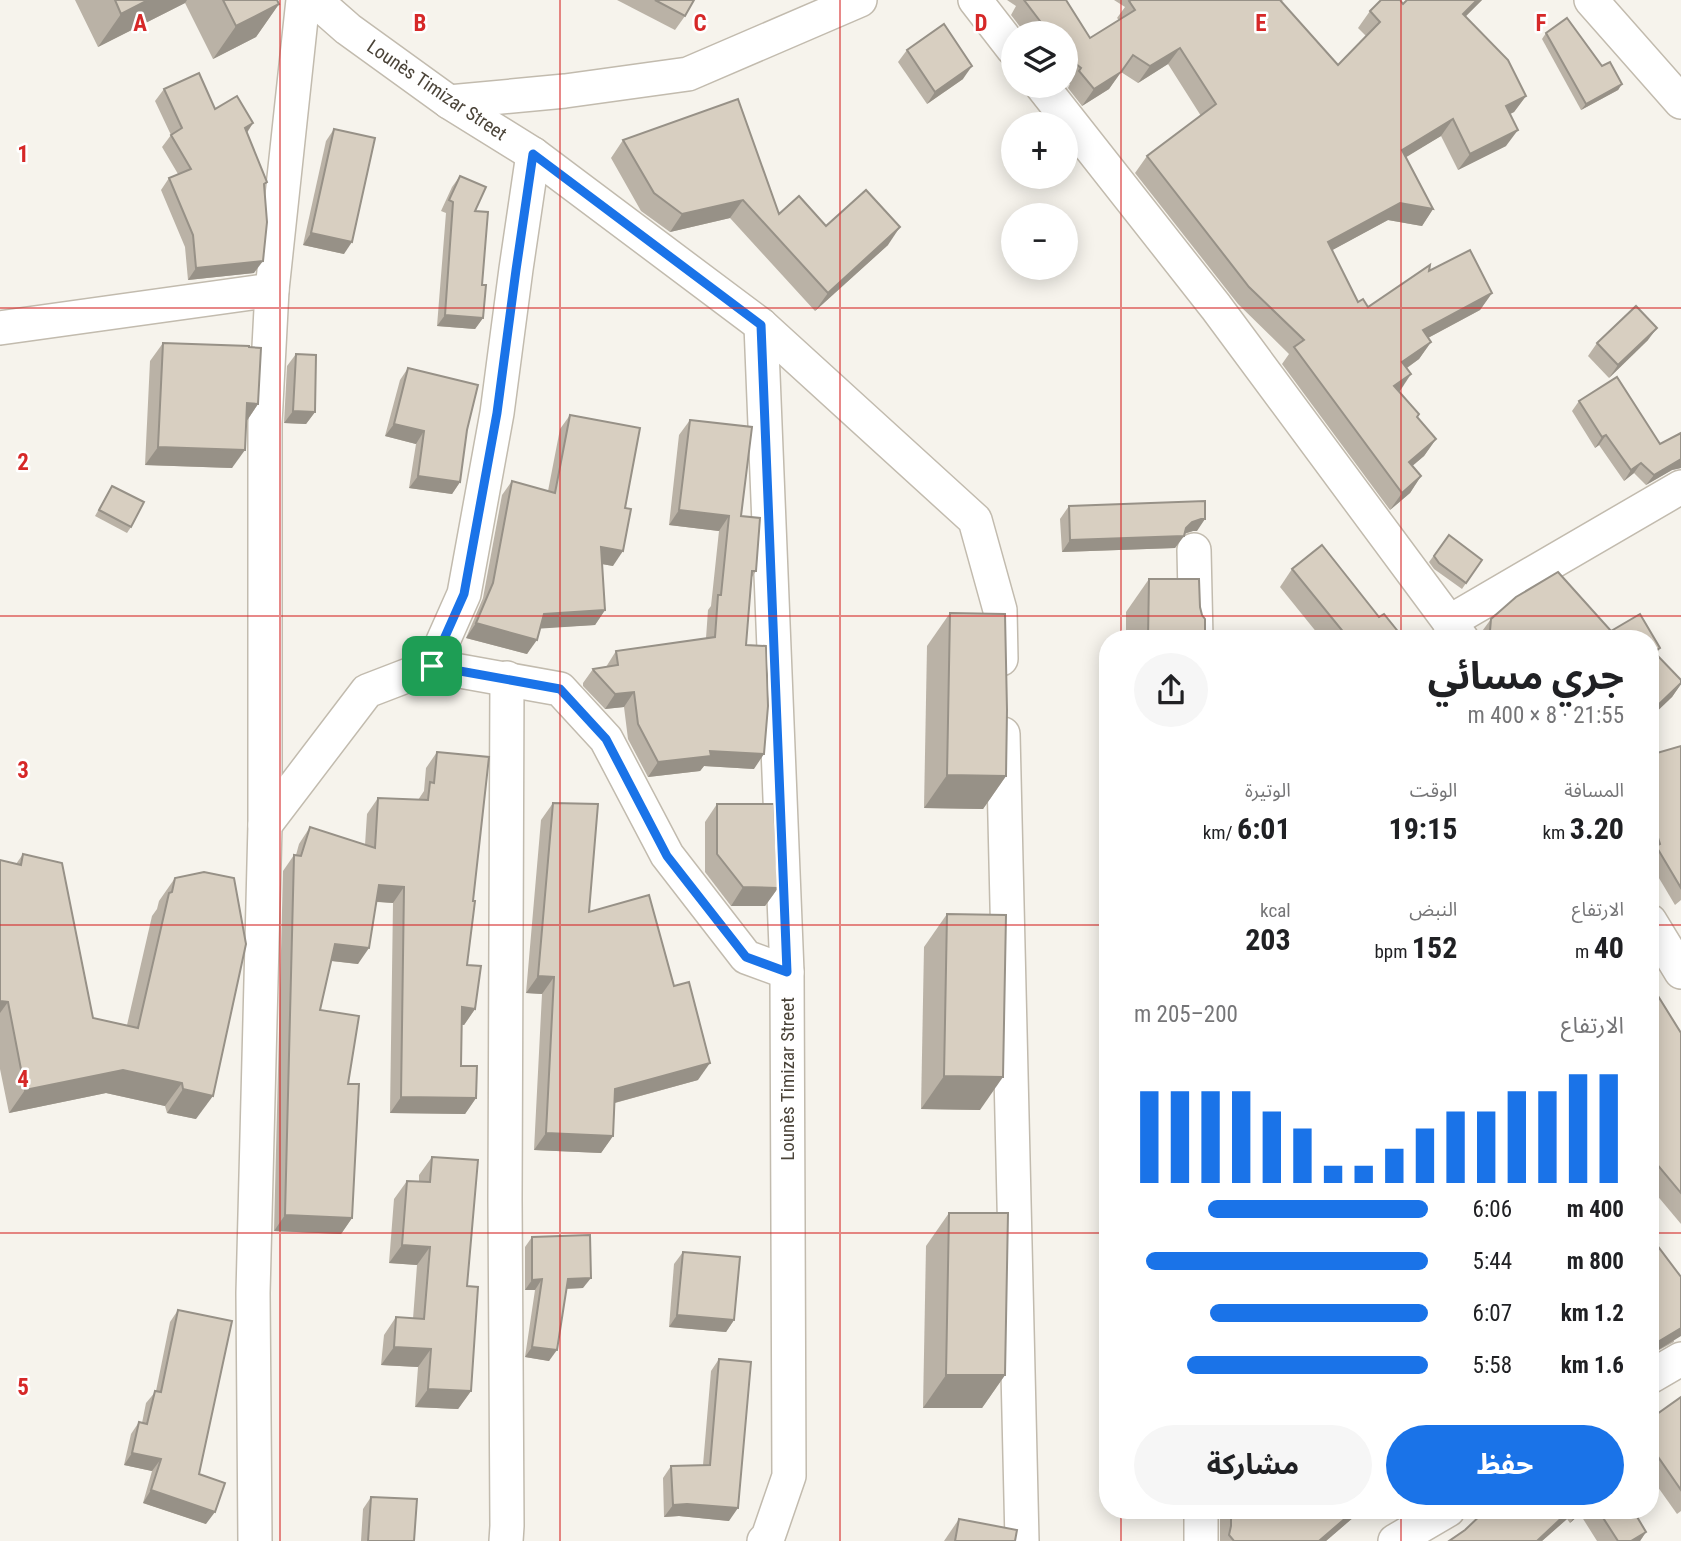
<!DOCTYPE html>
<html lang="ar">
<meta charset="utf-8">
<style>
body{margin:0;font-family:"Roboto Condensed","Noto Sans Arabic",sans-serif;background:#f6f6f6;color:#202124;direction:rtl;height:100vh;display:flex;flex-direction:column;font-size:26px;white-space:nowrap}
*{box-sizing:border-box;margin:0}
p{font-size:23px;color:#757577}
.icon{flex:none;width:38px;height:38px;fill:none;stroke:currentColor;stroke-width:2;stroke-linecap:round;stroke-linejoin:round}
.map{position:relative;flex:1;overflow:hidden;direction:ltr}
.details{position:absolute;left:1099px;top:630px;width:560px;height:889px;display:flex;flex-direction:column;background:#fff;border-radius:28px;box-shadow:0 4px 18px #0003;direction:rtl}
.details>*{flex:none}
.controls{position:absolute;left:1001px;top:21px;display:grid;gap:14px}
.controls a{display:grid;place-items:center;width:77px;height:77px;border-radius:50%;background:#fff;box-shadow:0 4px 18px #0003;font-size:35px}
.pin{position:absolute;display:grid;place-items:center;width:60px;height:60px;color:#fff;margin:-30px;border-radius:14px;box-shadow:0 4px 10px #0006}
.round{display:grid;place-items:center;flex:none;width:74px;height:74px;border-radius:37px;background:#f6f6f6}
.head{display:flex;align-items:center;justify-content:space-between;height:119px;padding:0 35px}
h1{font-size:38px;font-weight:700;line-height:52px}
.figures{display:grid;grid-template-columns:repeat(3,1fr);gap:10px;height:119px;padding:7px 35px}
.figures div{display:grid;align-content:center}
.figures b{font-size:30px;font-weight:700}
.figures small{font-size:19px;font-weight:400}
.figures p{font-size:19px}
.chart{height:196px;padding:14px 35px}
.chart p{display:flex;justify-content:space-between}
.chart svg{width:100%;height:126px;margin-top:7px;stroke:#1a73e8;stroke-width:6}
.action{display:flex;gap:14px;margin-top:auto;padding:14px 35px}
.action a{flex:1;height:80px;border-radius:42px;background:#1a73e8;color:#fff;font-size:28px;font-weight:700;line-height:80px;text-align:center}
.action a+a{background:#f6f6f6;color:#202124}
ul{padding:0 35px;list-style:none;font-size:23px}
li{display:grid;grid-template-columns:112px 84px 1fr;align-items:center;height:52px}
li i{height:18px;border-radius:9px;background:#1a73e8}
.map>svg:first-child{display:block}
</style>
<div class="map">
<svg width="1681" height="1541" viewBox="0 0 1681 1541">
<rect width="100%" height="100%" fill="#f6f3ec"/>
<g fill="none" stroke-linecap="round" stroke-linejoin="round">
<g stroke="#c2bbae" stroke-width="36">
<g id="street">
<polyline points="315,0 348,29 449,102 533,154 761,325 975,520 1000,610 1001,659"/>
<polyline points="975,0 1013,49"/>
<polyline points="1591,0 1681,102"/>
<polyline points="1042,86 1216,307 1462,639"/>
<polyline points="449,102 565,91 688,74 860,0"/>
<polyline points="761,325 787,972 789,1476 768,1537 764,1541"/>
<polyline points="0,328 272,290"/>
<polyline points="1194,550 1196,639"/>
<polyline points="1449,622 1681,487"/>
<polyline points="432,666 464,594 497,413 516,269 533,154"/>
<polyline points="1003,734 1022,1541"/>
<polyline points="265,825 367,691 432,666 560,689 606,739 667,855 746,957 787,972"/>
<polyline points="1650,921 1681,972"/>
<polyline points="1650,1377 1681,1359"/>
<polyline points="1201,1510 1201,1541"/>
<polyline points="255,1541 253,1293 265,825 265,423 272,290 303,0"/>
<polyline points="506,1541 507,1526 505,1199 507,678"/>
<polyline points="1395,1541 1448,1510"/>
</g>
</g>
<use href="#street" stroke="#fff" stroke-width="33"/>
</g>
<g fill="#bab2a6">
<polygon points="75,0 277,0 279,4 256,37 213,59 185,3 98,47"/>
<polygon points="617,0 694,0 685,16 675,30"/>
<polygon points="1007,0 1066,0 1090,38 1119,20 1117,18 1125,7 1114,0 1284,0 1281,1 1338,65 1366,36 1358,28 1370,11 1403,4 1407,0 1482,0 1465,17 1526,96 1514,112 1510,114 1506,146 1458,170 1441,136 1405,157 1433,209 1422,226 1388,220 1332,250 1358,302 1368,307 1429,271 1492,293 1480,310 1428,338 1431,342 1419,359 1407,368 1399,391 1417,417 1436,439 1424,456 1412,466 1421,476 1410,493 1390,510 1282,364 1289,354 1238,304 1135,173 1147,156 1201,116 1168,64 1138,83 1121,72 1109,89 1082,106 1068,88 1070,84 1066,82 1066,33 1025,33 1011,15 1016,6"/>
<polygon points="1546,33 1602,66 1622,84 1618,90 1581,110 1542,39"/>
<polygon points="907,50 963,79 927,104 898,62"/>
<polygon points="164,89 253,123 247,133 264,187 254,273 188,280 185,247 161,190 169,178 178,174 162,147 171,135 155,101"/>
<polygon points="334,129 344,254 303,245 326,141"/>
<polygon points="623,140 779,214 826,226 888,245 815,311 730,218 670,232 641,211 611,158"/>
<polygon points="460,176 475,211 483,318 475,329 437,326 446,213 441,211 452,187"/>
<polygon points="1648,340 1609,378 1588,356 1597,343"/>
<polygon points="163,343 258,404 246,422 232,468 145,465 150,361"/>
<polygon points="296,354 315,412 306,424 284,423 287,366"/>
<polygon points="408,368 460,482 452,494 409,488 416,444 385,436 400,380"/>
<polygon points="1579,401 1660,444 1681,433 1681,468 1672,470 1646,485 1634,473 1624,481 1599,445 1595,448 1572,411"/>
<polygon points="570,415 613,566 602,564 605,610 595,625 540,628 527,654 466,638 483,598 502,495 512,481 548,491 560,429"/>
<polygon points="690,420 741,516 756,571 752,577 746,645 754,769 704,766 700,771 648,777 628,739 624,707 605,709 583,686 583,683 593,669 606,667 616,651 706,638 708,610 711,606 719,531 669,525 679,435"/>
<polygon points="112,486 131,527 127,533 95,516"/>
<polygon points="1069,506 1197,531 1193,531 1184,534 1175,548 1062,552 1060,519"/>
<polygon points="1449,535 1482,560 1462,589 1434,569 1429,562"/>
<polygon points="1292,569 1379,617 1404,639 1322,639 1280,587"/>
<polygon points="1558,572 1611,631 1640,614 1660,648 1656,654 1681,680 1681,684 1672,697 1650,718 1650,639 1480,639 1480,634 1491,619 1516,597"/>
<polygon points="1149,579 1200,607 1205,639 1126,639 1126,612"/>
<polygon points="950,613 1006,776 983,809 924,808 927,646"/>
<polygon points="1681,746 1681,900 1675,905 1650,863 1650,755"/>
<polygon points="437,752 473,901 467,965 475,1009 464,1025 461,1024 461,1066 476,1098 465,1114 390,1113 393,903 377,902 358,964 331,961 320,1010 348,1084 352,1218 341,1234 274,1231 283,871 294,855 296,855 299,844 310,827 365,845 367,814 378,798 418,800 424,791 426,768"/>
<polygon points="553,803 589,912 698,1080 615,1103 613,1136 601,1153 534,1150 542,994 526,993 541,820"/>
<polygon points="717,804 778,888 765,906 731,906 705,872 705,822"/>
<polygon points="23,854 93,1018 127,1025 152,916 157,909 159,901 175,878 196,1119 167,1113 165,1106 106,1093 9,1113 0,1069 0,860 16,864"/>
<polygon points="947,914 980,1110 921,1109 924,947"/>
<polygon points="1650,983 1681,1033 1681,1224 1650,1187"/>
<polygon points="432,1157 467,1286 471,1391 458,1409 415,1407 418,1367 381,1365 384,1335 396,1317 413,1319 417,1265 389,1263 394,1199 407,1181 419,1181 419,1175"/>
<polygon points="949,1213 1005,1375 982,1408 923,1408 926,1246"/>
<polygon points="1650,1233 1657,1246 1674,1342 1650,1355"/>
<polygon points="532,1237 583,1288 566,1289 549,1361 525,1357 535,1290 525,1290 525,1247"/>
<polygon points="683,1252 734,1320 726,1332 669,1327 674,1264"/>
<polygon points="178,1310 199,1474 206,1524 143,1503 152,1471 124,1465 131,1434 139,1422 142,1423 146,1403 156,1391 170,1322"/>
<polygon points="719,1359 729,1521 679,1516 664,1517 663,1478 671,1466 703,1465 711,1371"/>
<polygon points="1681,1397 1681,1511 1677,1514 1650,1476 1650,1419"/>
<polygon points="371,1497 414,1541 361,1541 363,1509"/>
<polygon points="1227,1510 1362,1510 1326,1541 1220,1541 1220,1519"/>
<polygon points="1486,1510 1633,1510 1646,1532 1640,1541 1597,1541 1580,1514 1570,1523 1567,1519 1542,1541 1449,1541 1465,1530"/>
<polygon points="959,1519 1015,1541 944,1541"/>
</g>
<g fill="#979187">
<polygon points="148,0 187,0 185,3 98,47 121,14"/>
<polygon points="1477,0 1482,0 1451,31 1463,14"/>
<polygon points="279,4 256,37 213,59 236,26"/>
<polygon points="1180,48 1168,64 1138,83 1150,66"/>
<polygon points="972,66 963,79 927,104 935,92"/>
<polygon points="1121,72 1109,89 1082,106 1094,89"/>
<polygon points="1622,84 1618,90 1581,110 1586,104"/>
<polygon points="1526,96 1514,112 1494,122 1506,106"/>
<polygon points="1453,119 1441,136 1390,167 1402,150"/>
<polygon points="253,123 245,135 245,128"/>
<polygon points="1518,130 1506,146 1458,170 1470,154"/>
<polygon points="743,200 730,218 670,232 682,214"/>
<polygon points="1400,203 1433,209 1422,226 1388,220 1316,259 1328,242"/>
<polygon points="900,227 888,245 815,311 828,293"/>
<polygon points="311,233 352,242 344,254 303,245"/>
<polygon points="263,261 254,273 188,280 196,268"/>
<polygon points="1492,293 1480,310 1411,347 1423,330"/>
<polygon points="445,315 483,318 475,329 437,326"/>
<polygon points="1657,328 1648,340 1609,378 1618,365"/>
<polygon points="1431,342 1419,359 1391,379 1402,362"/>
<polygon points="1411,374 1400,391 1383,403 1394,386"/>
<polygon points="247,403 258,404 246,422"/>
<polygon points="293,411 315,412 306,424 284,423"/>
<polygon points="394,424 424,431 416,444 385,436"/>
<polygon points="1606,435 1599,445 1595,448 1602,437"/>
<polygon points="1436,439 1424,456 1397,479 1409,462"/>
<polygon points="158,447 245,450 232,468 145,465"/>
<polygon points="1681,459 1681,468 1672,470 1646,485 1654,475"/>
<polygon points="1641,463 1634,473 1624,481 1631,470"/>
<polygon points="418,476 460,482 452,494 409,488"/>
<polygon points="1421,476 1410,493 1390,510 1402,493"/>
<polygon points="679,510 729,516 719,531 669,525"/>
<polygon points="1201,519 1205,519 1197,531 1193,531 1183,534 1184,536 1175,548 1062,552 1070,540 1186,528 1192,522"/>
<polygon points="601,547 623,551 613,566 591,562"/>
<polygon points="605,610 595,625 534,629 544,614"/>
<polygon points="476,623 537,640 527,654 466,638"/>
<polygon points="1681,684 1672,697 1650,718 1650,716 1656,707"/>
<polygon points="634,692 624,707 605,709 615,694"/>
<polygon points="710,751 764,754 754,769 704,766 700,771 648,777 658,762"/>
<polygon points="947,775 1006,776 983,809 924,808"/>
<polygon points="379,885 404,887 393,903 368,901"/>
<polygon points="743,887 778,888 765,906 731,906"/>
<polygon points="335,944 369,948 358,964 324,960"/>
<polygon points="538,976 554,977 542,994 526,993"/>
<polygon points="0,1001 8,1002 0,1013"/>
<polygon points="462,1007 475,1009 464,1025 450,1023"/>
<polygon points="710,1063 698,1080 603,1106 615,1089"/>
<polygon points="123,1070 182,1083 165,1106 106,1093 9,1113 25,1090"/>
<polygon points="944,1076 1003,1077 980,1110 921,1109"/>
<polygon points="183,1089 213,1096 196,1119 167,1113"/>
<polygon points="401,1097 476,1098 465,1114 390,1113"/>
<polygon points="546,1133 613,1136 601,1153 534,1150"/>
<polygon points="285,1215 352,1218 341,1234 274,1231"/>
<polygon points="402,1245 430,1247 417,1265 389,1263"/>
<polygon points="591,1278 583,1288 560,1289 568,1279"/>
<polygon points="542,1279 535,1290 525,1290 532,1280"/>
<polygon points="677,1315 734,1320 726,1332 669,1327"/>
<polygon points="1681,1328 1681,1336 1650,1355 1650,1350 1656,1343"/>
<polygon points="394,1347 431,1349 418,1367 381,1365"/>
<polygon points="532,1347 557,1350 549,1361 525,1357"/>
<polygon points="946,1375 1005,1375 982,1408 923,1408"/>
<polygon points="428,1389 471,1391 458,1409 415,1407"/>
<polygon points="132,1453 161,1459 152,1471 124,1465"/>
<polygon points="151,1490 215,1512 206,1524 143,1503"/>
<polygon points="687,1504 738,1508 729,1521 679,1516 664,1517 673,1505"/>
<polygon points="1355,1510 1362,1510 1326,1541 1319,1541"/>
<polygon points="1570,1510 1572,1510 1567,1519 1542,1541 1536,1541"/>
<polygon points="1579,1510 1583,1510 1580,1514 1570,1523"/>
<polygon points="1646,1532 1640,1541 1631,1541"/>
</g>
<g fill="#d8cfc1" stroke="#979187" stroke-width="2">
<polygon points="115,0 148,0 121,14"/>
<polygon points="223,0 277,0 279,4 236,26"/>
<polygon points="655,0 694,0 685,16"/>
<polygon points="1024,0 1066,0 1090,38 1135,10 1129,1 1131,0 1280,0 1338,65 1380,22 1370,11 1381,0 1400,0 1403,4 1407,0 1477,0 1463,14 1508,60 1526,96 1506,106 1518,130 1470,154 1453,119 1402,150 1433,209 1400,203 1328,242 1358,302 1363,299 1368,307 1430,265 1429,271 1470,250 1492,293 1423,330 1431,342 1402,362 1411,374 1394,386 1419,414 1417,417 1436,439 1409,462 1421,476 1402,493 1294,347 1304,340 1249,287 1147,156 1216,104 1180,48 1150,66 1133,55 1121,72 1094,89 1079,71 1081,68 1066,56 1066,33 1048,33 1040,21"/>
<polygon points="1567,18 1602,66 1610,62 1622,84 1586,104 1546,33"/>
<polygon points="944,24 972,66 935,92 907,50"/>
<polygon points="199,73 215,109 237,96 253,123 245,128 267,182 264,184 267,222 263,261 196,268 193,235 169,178 191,169 171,135 182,128 164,89"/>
<polygon points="738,99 779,214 799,196 826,226 866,190 900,227 828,293 743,200 682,214 654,193 623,140"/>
<polygon points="334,129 375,138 352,242 311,233"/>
<polygon points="460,176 486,187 475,211 488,212 482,285 486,285 483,318 445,315 453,202 449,200"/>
<polygon points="1636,306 1657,328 1618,365 1597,343"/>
<polygon points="163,343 249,346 249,347 261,348 258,404 247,403 245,450 158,447"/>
<polygon points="296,354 316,355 315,412 293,411"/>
<polygon points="408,368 478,385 467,430 460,482 418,476 424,431 394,424"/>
<polygon points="1617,377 1660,444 1681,433 1681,459 1654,475 1641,463 1631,470 1606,435 1602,437 1579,401"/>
<polygon points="570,415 640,428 625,508 631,509 623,551 601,547 605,610 544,614 537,640 476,623 493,583 512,481 555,493"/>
<polygon points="690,420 752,427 741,516 760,518 756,571 752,571 746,645 766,646 768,706 764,754 710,751 711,756 658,762 638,724 634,692 615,694 594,671 593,669 618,665 616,651 715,637 718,595 721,595 729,516 679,510"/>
<polygon points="112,486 144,502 131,527 99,510"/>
<polygon points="1205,501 1205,519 1201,519 1192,522 1186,528 1184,536 1070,540 1069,506"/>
<polygon points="1449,535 1482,560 1466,583 1439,563 1434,556"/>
<polygon points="1322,545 1379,617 1384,614 1404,639 1349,639 1292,569"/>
<polygon points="1558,572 1611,631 1640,614 1660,648 1654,652 1681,680 1681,683 1656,707 1650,701 1650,639 1488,639 1486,637 1490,631 1491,619 1516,597"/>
<polygon points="1149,579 1199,579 1200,607 1202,615 1205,619 1205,639 1148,639"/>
<polygon points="950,613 1005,614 1007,710 1006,776 947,775"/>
<polygon points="1681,746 1681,888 1656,846 1660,844 1650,813 1650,755"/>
<polygon points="437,752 489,757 473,901 475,901 467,965 481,966 475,1009 462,1007 461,1066 477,1066 476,1098 401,1097 404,887 379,885 369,948 335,944 320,1010 359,1016 348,1084 359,1084 352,1218 285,1215 294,855 301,856 310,827 375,848 378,798 428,800 430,782 434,783"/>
<polygon points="553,803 598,804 589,912 649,895 674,986 689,982 710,1063 615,1089 613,1136 546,1133 554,977 538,976"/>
<polygon points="717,804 774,804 778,888 743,887 717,854"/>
<polygon points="23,854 62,863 93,1018 138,1028 169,893 172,892 175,878 204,872 234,878 246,944 213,1096 183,1089 182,1083 123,1070 25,1090 8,1002 0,1001 0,860 21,865"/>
<polygon points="947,914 1006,915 1003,1077 944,1076"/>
<polygon points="1650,983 1681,1033 1681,1193 1650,1156"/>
<polygon points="432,1157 478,1160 467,1286 478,1287 471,1391 428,1389 431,1349 394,1347 396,1317 424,1319 430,1247 402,1245 407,1181 430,1182"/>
<polygon points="949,1213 1008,1213 1005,1375 946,1375"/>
<polygon points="1650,1233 1658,1244 1657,1245 1681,1277 1681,1328 1656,1343 1650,1335"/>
<polygon points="590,1235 591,1278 568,1279 557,1350 532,1347 542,1279 532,1280 532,1237"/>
<polygon points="683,1252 740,1257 734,1320 677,1315"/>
<polygon points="178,1310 232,1321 199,1474 225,1483 215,1512 151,1490 161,1459 132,1453 139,1422 147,1424 155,1391 161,1392"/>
<polygon points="719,1359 751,1362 738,1508 687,1504 673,1505 671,1466 710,1465"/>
<polygon points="1681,1397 1681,1490 1656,1454 1650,1458 1650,1419"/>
<polygon points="371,1497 417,1499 414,1541 368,1541"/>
<polygon points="1231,1510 1355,1510 1319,1541 1234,1541 1229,1535 1231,1526"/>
<polygon points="1486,1510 1570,1510 1537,1541 1449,1541 1465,1530"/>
<polygon points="1598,1510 1633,1510 1646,1532 1631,1541 1618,1541"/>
<polygon points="959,1519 1017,1530 1015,1541 955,1541"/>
</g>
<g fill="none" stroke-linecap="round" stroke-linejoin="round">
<g stroke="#fff" stroke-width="14">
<polygon id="route" points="533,154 761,325 787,972 746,957 667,856 606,739 560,689 432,666 464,594 497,413 516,270"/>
</g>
<use href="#route" stroke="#1a73e8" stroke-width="9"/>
</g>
<path fill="none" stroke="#d62828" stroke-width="2" stroke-opacity="0.55" d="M280,0V1541M560,0V1541M840,0V1541M1121,0V639M1401,0V639M0,308H1681M0,616H1681M0,925H1108M1650,925H1681M0,1233H1108M1650,1233H1681M1121,1510V1541M1401,1510V1541"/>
<g text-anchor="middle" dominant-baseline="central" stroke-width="5" stroke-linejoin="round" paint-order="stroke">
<g font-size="19" fill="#4b4439" stroke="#fff">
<text transform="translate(437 90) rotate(34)">Lounès Timizar Street</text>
<text transform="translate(787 1079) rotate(-90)">Lounès Timizar Street</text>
</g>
</g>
<g font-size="23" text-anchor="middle" font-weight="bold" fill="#d62828" stroke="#fff" stroke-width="5" stroke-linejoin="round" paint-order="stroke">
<text x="140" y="31">A</text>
<text x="420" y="31">B</text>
<text x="700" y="31">C</text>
<text x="981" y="31">D</text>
<text x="1261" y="31">E</text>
<text x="1541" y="31">F</text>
<text x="23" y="162">1</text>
<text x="23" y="470">2</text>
<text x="23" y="778">3</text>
<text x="23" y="1087">4</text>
<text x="23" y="1395">5</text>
</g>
</svg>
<div class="controls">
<a><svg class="icon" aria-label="layers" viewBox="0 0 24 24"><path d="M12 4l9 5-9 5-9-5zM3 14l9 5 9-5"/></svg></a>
<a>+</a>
<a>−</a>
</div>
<div class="pin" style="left:432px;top:666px;background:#1e9e55"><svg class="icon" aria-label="arrive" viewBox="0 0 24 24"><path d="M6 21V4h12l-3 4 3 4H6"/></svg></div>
<section class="details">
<div class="head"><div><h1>جري مسائي</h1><p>21:55 · 8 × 400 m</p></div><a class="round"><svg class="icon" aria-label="share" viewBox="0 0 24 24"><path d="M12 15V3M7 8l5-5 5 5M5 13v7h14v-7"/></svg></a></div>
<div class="figures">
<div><p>المسافة</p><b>3.20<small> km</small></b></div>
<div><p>الوقت</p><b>19:15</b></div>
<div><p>الوتيرة</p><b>6:01<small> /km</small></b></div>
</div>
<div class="figures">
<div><p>الارتفاع</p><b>40<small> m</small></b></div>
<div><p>النبض</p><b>152<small> bpm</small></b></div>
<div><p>kcal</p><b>203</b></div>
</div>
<div class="chart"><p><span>الارتفاع</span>200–205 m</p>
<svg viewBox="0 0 160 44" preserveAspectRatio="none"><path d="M5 44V12M15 44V12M25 44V12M35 44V12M45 44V19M55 44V25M65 44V38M75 44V38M85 44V32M95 44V25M105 44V19M115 44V19M125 44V12M135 44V12M145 44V6M155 44V6"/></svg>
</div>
<ul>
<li><b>400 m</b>6:06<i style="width:75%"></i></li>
<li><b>800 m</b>5:44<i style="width:96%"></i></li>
<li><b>1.2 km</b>6:07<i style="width:74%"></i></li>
<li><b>1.6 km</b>5:58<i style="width:82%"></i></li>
</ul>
<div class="action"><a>حفظ</a><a>مشاركة</a></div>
</section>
</div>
